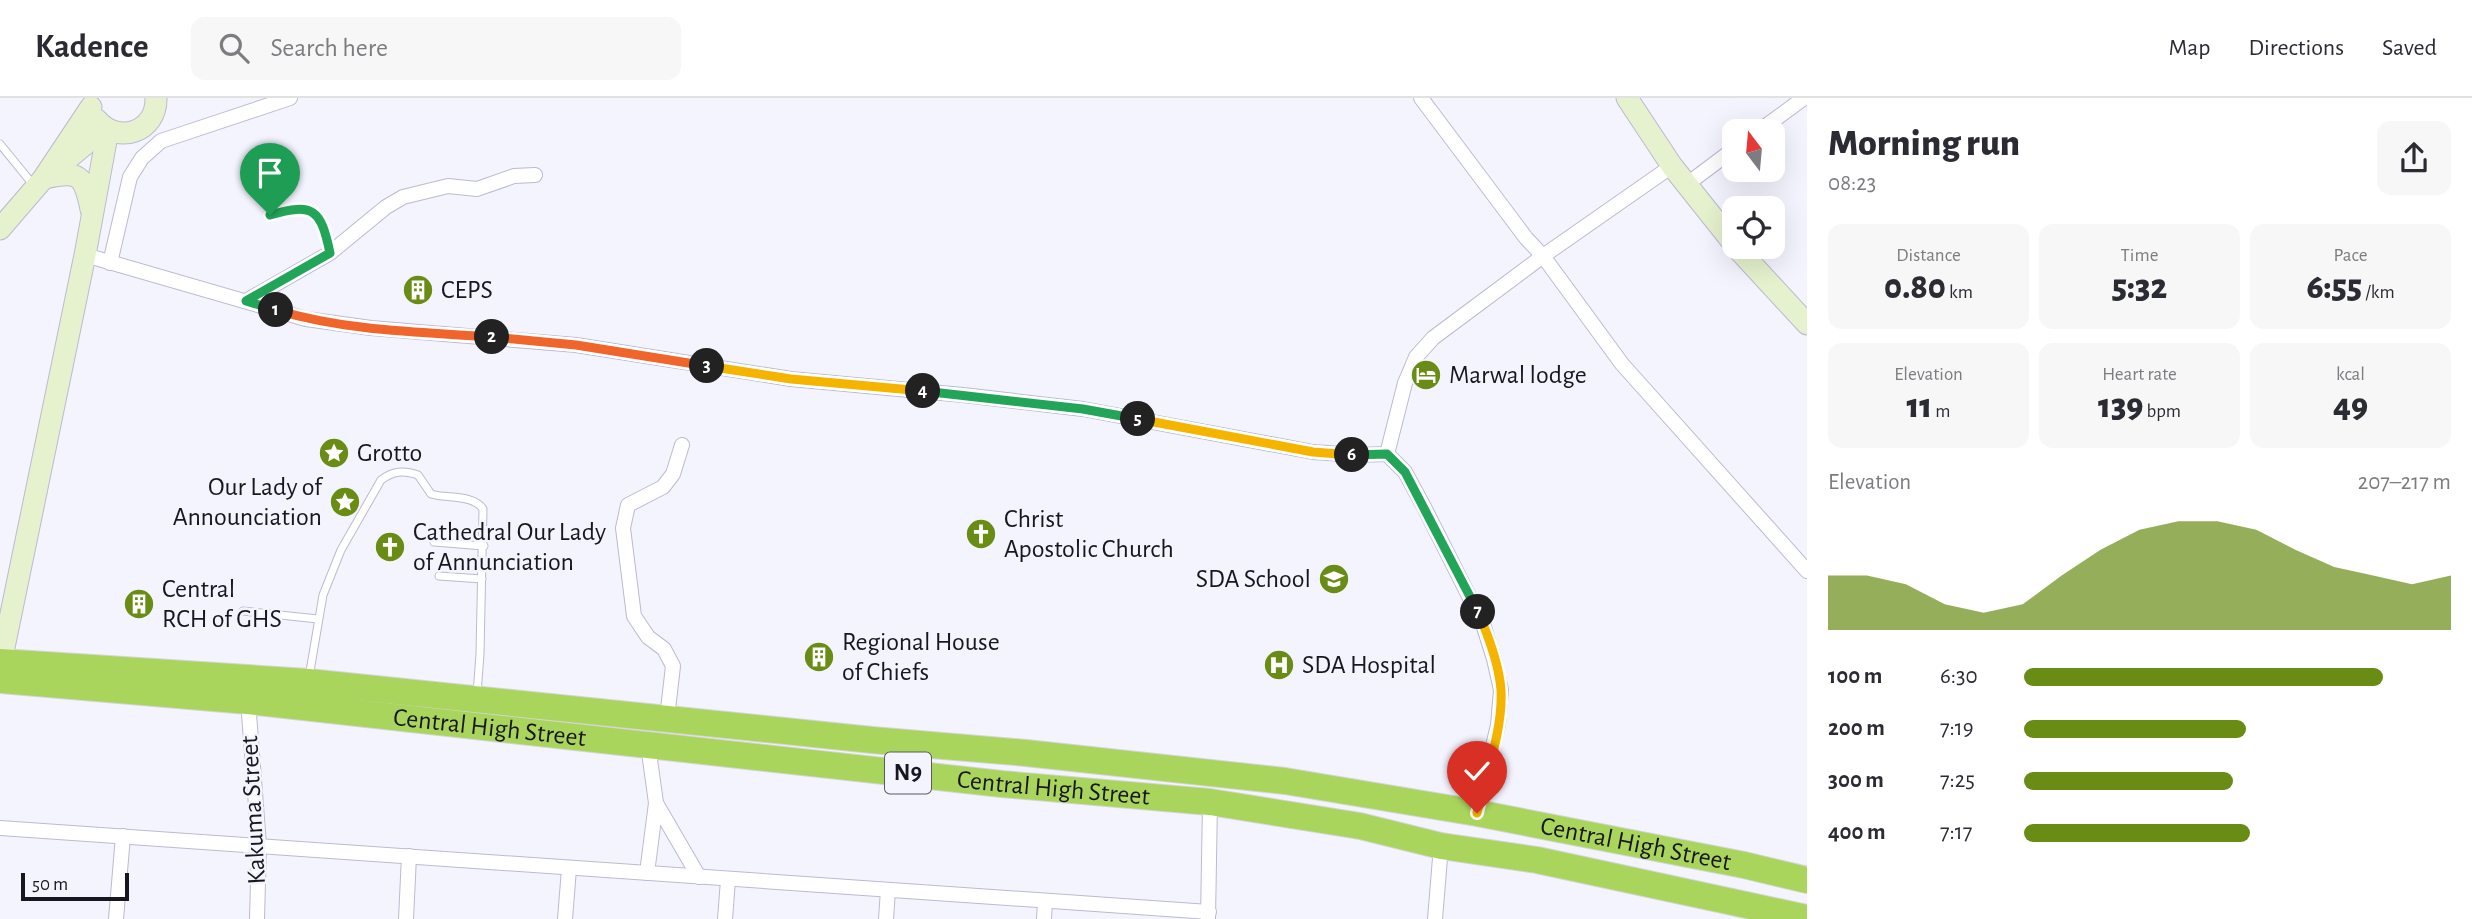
<!DOCTYPE html>
<meta charset="utf-8">
<style>
body{margin:0;font-family:"Alegreya Sans",sans-serif;background:#f7f7f7;color:#2b2b33;height:100vh;display:flex;flex-direction:column;font-size:26px;white-space:nowrap}
*{box-sizing:border-box;margin:0}
p{font-size:23px;color:#7c7c81}
.icon{flex:none;width:38px;height:38px;fill:none;stroke:currentColor;stroke-width:2;stroke-linecap:round;stroke-linejoin:round}
.map{position:relative;flex:1;overflow:hidden}
.details{display:flex;flex-direction:column;background:#fff;width:665px}
.details>*{flex:none}
.needle{width:46px;rotate:344deg}
.controls{position:absolute;left:1722px;top:21px;display:grid;gap:14px}
.controls a{display:grid;place-items:center;width:63px;height:63px;border-radius:14px;background:#fff;box-shadow:0 7px 28px #0002;font-size:35px}
.scale{position:absolute;left:21px;bottom:18px;width:108px;box-sizing:border-box;padding-left:7px;border:4px solid #181720;border-top:0;font-size:19px;line-height:24px;white-space:nowrap;color:#181720;-webkit-text-stroke:5px #f4f4ff;paint-order:stroke}
.pin{position:absolute;display:grid;place-items:center;width:60px;height:60px;color:#fff;margin:-72px -30px;border-radius:50% 50% 50% 0;rotate:-45deg;box-shadow:0 0 7px #0007}
.pin .icon{rotate:45deg}
.km{position:absolute;width:35px;height:35px;margin:-18px;border-radius:50%;background:#222;color:#fff;font-size:19px;line-height:35px;text-align:center}
.round{display:grid;place-items:center;flex:none;width:74px;height:74px;border-radius:14px;background:#f7f7f7}
.summary{display:flex;align-items:center;justify-content:space-between;height:119px;padding:0 21px}
h1{font-size:38px;font-weight:800;line-height:52px}
.figures{display:grid;grid-template-columns:repeat(3,1fr);gap:10px;height:119px;padding:7px 21px}
.figures div{display:grid;align-content:center;border-radius:14px;background:#f7f7f7;text-align:center}
.figures b{font-size:35px;font-weight:800}
.figures small{font-size:19px;font-weight:400}
.figures p{font-size:19px}
.chart{height:196px;padding:14px 21px}
.chart p{display:flex;justify-content:space-between}
.chart svg{width:100%;height:126px;margin-top:7px;fill:#688c14;opacity:.7}
ul{padding:0 21px;list-style:none;font-size:23px}
li{display:grid;grid-template-columns:112px 84px 1fr;align-items:center;height:52px}
li i{height:18px;border-radius:9px;background:#688c14}
header{display:flex;align-items:center;gap:42px;box-sizing:border-box;height:98px;padding:0 35px;background:#fff;border-bottom:2px solid #e1e1e2}
header strong{font-size:33px}
nav{display:flex;gap:38px;margin-inline-start:auto;font-size:24px}
.search{width:490px;height:63px;background:#f7f7f7;display:flex;align-items:center;gap:18px;box-sizing:border-box;padding:0 24px;border-radius:14px;color:#7c7c81;font-size:26px}
main{display:flex;flex:1;min-height:0}
.map>svg:first-child{display:block}
</style>
<header>
<strong>Kadence</strong>
<div class="search"><svg class="icon" aria-label="search" viewBox="0 0 24 24"><circle cx="10" cy="10" r="6"/><path d="M15 15l6 6"/></svg>Search here</div>
<nav><a>Map</a><a>Directions</a><a>Saved</a></nav>
</header>
<main>
<div class="map">
<svg width="1807" height="821" viewBox="0 0 1807 821">
<rect width="100%" height="100%" fill="#f4f4ff"/>
<g fill="none" stroke-linecap="round" stroke-linejoin="round">
<g stroke="#bbbad3" stroke-width="9">
<g id="lane">
<polyline points="0,46 35,89"/>
<path d="M270,117C313,104 320,112 330,154"/>
<polyline points="434,444 484,448"/>
<polyline points="439,478 482,481"/>
<polyline points="243,513 318,521"/>
<path d="M309,579L323,497L341,452L381,382C393,373 403,372 418,377L431,396C447,401 473,396 483,411L480,556L477,596"/>
</g>
</g>
<g stroke="#bbbad3" stroke-width="16">
<g id="street">
<polyline points="1421,0 1526,140 1543,158 1622,266 1807,473"/>
<polyline points="1759,33 1804,0"/>
<polyline points="1686,87 1734,51"/>
<polyline points="85,157 306,221 371,230 576,247 791,281 963,297 1083,311 1313,354 1357,357 1387,356 1405,285 1416,259 1433,240 1543,158 1672,68"/>
<polyline points="110,165 130,79 142,60 161,43 290,0"/>
<polyline points="246,203 330,155 386,109 403,99 448,88 477,91 514,78 535,77"/>
<polyline points="1387,356 1405,374 1424,409 1483,526 1494,561 1501,592 1498,627 1477,715"/>
<polyline points="248,603 259,747 257,821"/>
<polyline points="667,620 673,568 664,551 648,539 634,518 623,430 628,407 663,389 673,376 682,347"/>
<polyline points="656,705 699,779"/>
<polyline points="0,730 1209,814"/>
<polyline points="647,775 656,705 648,647"/>
<polyline points="116,821 123,738"/>
<polyline points="406,821 409,758"/>
<polyline points="565,821 569,771"/>
<polyline points="725,821 728,782"/>
<polyline points="886,821 888,792"/>
<polyline points="1044,821 1045,803"/>
<polyline points="1208,821 1210,704"/>
<polyline points="1435,821 1441,748"/>
</g>
</g>
<g stroke="#bbbad3" stroke-width="23">
<g id="secondary">
<polyline points="1627,0 1672,68 1734,146"/>
<path d="M97,22C118,47 157,34 156,0"/>
<polyline points="61,66 105,30"/>
<path d="M45,80C80,72 84,78 91,111"/>
<polyline points="0,131 43,81 91,9"/>
<polyline points="1736,149 1807,226"/>
<polyline points="1,564 85,157 108,32"/>
</g>
</g>
<g stroke="#d5d5d7" stroke-width="28">
<g id="highway">
<path id="s1" d="M0,564L308,584L872,642L1026,655L1285,683L1477,715L1744,767L1807,782"/>
<path id="s2" d="M0,582L248,603L1002,686L1210,704L1360,728L1441,748L1537,762L1807,820"/>
</g>
</g>
<use href="#lane" stroke="#fff" stroke-width="7"/>
<use href="#street" stroke="#fff" stroke-width="14"/>
<use href="#secondary" stroke="#e6f2ce" stroke-width="21"/>
<use href="#highway" stroke="#aad55d" stroke-width="26"/>
</g>
<g fill="none" stroke-linecap="round" stroke-linejoin="round">
<g stroke="#fff" stroke-width="14">
<path id="split-1" d="M270,117C314,104 321,112 330,155L246,203L276,212"/>
</g>
<g stroke="#fff" stroke-width="14">
<path id="split-2" d="M276,212C346,233 420,234 492,239"/>
</g>
<g stroke="#fff" stroke-width="14">
<polyline id="split-3" points="492,239 576,247 707,268"/>
</g>
<g stroke="#fff" stroke-width="14">
<polyline id="split-4" points="707,268 791,281 923,293"/>
</g>
<g stroke="#fff" stroke-width="14">
<polyline id="split-5" points="923,293 1083,311 1138,321"/>
</g>
<g stroke="#fff" stroke-width="14">
<polyline id="split-6" points="1138,321 1313,354 1352,357"/>
</g>
<g stroke="#fff" stroke-width="14">
<polyline id="split-7" points="1352,357 1387,356 1405,374 1478,514"/>
</g>
<g stroke="#fff" stroke-width="14">
<path id="split-8" d="M1477,715C1486,676 1503,632 1501,592C1499,566 1488,537 1478,514"/>
</g>
<use href="#split-1" stroke="#22a559" stroke-width="9"/>
<use href="#split-2" stroke="#f0652b" stroke-width="9"/>
<use href="#split-3" stroke="#f0652b" stroke-width="9"/>
<use href="#split-4" stroke="#f5b400" stroke-width="9"/>
<use href="#split-5" stroke="#22a559" stroke-width="9"/>
<use href="#split-6" stroke="#f5b400" stroke-width="9"/>
<use href="#split-7" stroke="#22a559" stroke-width="9"/>
<use href="#split-8" stroke="#f5b400" stroke-width="9"/>
</g>
<defs>
<g id="building-disc" transform="scale(1.575)"><circle r="9.5" fill="#688c14" stroke="#f4f4ff"/><path d="M-4-6H4V6H1V3H-1V6H-4ZM-2.5-4.3h1.7v1.8h-1.7ZM.8-4.3h1.7v1.8H.8ZM-2.5-1h1.7V.8h-1.7ZM.8-1h1.7V.8H.8Z" fill="#fff"/></g>
<g id="hotel-disc" transform="scale(1.575)"><circle r="9.5" fill="#688c14" stroke="#f4f4ff"/><path d="M-6-4.5h1.5V1H6V5H4.5V3h-9V5H-6ZM-4 0a1.8 1.8 0 1 1 3.6 0ZM.5 0V-2.5h3Q6-2.5 6 0Z" fill="#fff"/></g>
<g id="sight-disc" transform="scale(1.575)"><circle r="9.5" fill="#688c14" stroke="#f4f4ff"/><path d="M0-6L1.8-2.2L6-1.7L2.9 1.2L3.7 5.4L0 3.3L-3.7 5.4L-2.9 1.2L-6-1.7L-1.8-2.2Z" fill="#fff"/></g>
<g id="church-disc" transform="scale(1.575)"><circle r="9.5" fill="#688c14" stroke="#f4f4ff"/><path d="M-1.2-6h2.4v3.5h3.3v2.4h-3.3V6h-2.4V-.1h-3.3v-2.4h3.3Z" fill="#fff"/></g>
<g id="school-disc" transform="scale(1.575)"><circle r="9.5" fill="#688c14" stroke="#f4f4ff"/><path d="M0-5L7-2L0 1L-7-2ZM-4 1L0 2.5L4 1V4Q0 6-4 4Z" fill="#fff"/></g>
<g id="hospital-disc" transform="scale(1.575)"><circle r="9.5" fill="#688c14" stroke="#f4f4ff"/><path d="M-5-5h3v3.5h4V-5h3V5h-3V1.5h-4V5h-3Z" fill="#fff"/></g>
</defs>
<g fill-rule="evenodd">
<use href="#building-disc" x="418" y="192"/>
<use href="#hotel-disc" x="1426" y="277"/>
<use href="#sight-disc" x="334" y="355"/>
<use href="#sight-disc" x="345" y="404"/>
<use href="#church-disc" x="981" y="436"/>
<use href="#church-disc" x="390" y="449"/>
<use href="#school-disc" x="1334" y="481"/>
<use href="#building-disc" x="139" y="506"/>
<use href="#building-disc" x="819" y="559"/>
<use href="#hospital-disc" x="1279" y="567"/>
</g>
<g text-anchor="middle" dominant-baseline="central" stroke-width="5" stroke-linejoin="round" paint-order="stroke">
<rect fill="#f4f4ff" stroke="#5a5963" stroke-width="2" x="885" y="654.5" width="46" height="41" rx="5"/>
<g font-size="24" font-weight="bold" fill="#181720">
<text x="908" y="675">N9</text>
</g>
<g font-size="26" fill="#181720" stroke="#f4f4ff" text-anchor="start">
<text x="441" y="192">CEPS</text>
<text x="1449" y="277">Marwal lodge</text>
<text x="357" y="355">Grotto</text>
<text x="322" y="389" text-anchor="end">Our Lady of<tspan x="322" dy="30">Announciation</tspan></text>
<text x="1004" y="421">Christ<tspan x="1004" dy="30">Apostolic Church</tspan></text>
<text x="413" y="434">Cathedral Our Lady<tspan x="413" dy="30">of Annunciation</tspan></text>
<text x="1311" y="481" text-anchor="end">SDA School</text>
<text x="162" y="491">Central<tspan x="162" dy="30">RCH of GHS</tspan></text>
<text x="842" y="544">Regional House<tspan x="842" dy="30">of Chiefs</tspan></text>
<text x="1302" y="567">SDA Hospital</text>
</g>
<g font-size="26" fill="#181720" stroke="#f4f4ff">
<text stroke="none"><textPath href="#s2" startOffset="492">Central High Street</textPath></text>
<text stroke="none"><textPath href="#s2" startOffset="1059">Central High Street</textPath></text>
<text transform="translate(253 712) rotate(-93)">Kakuma Street</text>
<text stroke="none"><textPath href="#s1" startOffset="1647">Central High Street</textPath></text>
</g>
</g>
</svg>
<div class="controls">
<a><svg class="needle" viewBox="-14 -14 28 28"><path d="M0-13l5 13h-10z" fill="#e53935"/><path d="M0 13l5-13h-10z" fill="#7c7c81"/></svg></a>
<a><svg class="icon" aria-label="locate" viewBox="0 0 24 24"><circle cx="12" cy="12" r="6"/><path d="M12 2v4M12 18v4M2 12h4M18 12h4"/></svg></a>
</div>
<div class="scale">50 m</div>
<div class="pin" style="left:270px;top:117px;background:#1e9e55"><svg class="icon" aria-label="arrive" viewBox="0 0 24 24"><path d="M6 21V4h12l-3 4 3 4H6"/></svg></div>
<div class="pin" style="left:1477px;top:715px;background:#d93025"><svg class="icon" aria-label="check" viewBox="0 0 24 24"><path d="M5 12l5 5 9-10"/></svg></div>
<b class="km" style="left:276px;top:212px">1</b>
<b class="km" style="left:492px;top:239px">2</b>
<b class="km" style="left:707px;top:268px">3</b>
<b class="km" style="left:923px;top:293px">4</b>
<b class="km" style="left:1138px;top:321px">5</b>
<b class="km" style="left:1352px;top:357px">6</b>
<b class="km" style="left:1478px;top:514px">7</b>
</div>
<section class="details">
<div class="summary"><div><h1>Morning run</h1><p>08:23</p></div><a class="round"><svg class="icon" aria-label="share" viewBox="0 0 24 24"><path d="M12 15V3M7 8l5-5 5 5M5 13v7h14v-7"/></svg></a></div>
<div class="figures">
<div><p>Distance</p><b>0.80<small> km</small></b></div>
<div><p>Time</p><b>5:32</b></div>
<div><p>Pace</p><b>6:55<small> /km</small></b></div>
</div>
<div class="figures">
<div><p>Elevation</p><b>11<small> m</small></b></div>
<div><p>Heart rate</p><b>139<small> bpm</small></b></div>
<div><p>kcal</p><b>49</b></div>
</div>
<div class="chart"><p><span>Elevation</span>207–217 m</p>
<svg viewBox="0 0 160 44" preserveAspectRatio="none"><path d="M0 44V25L10 25L20 28L30 35L40 38L50 35L60 25L70 16L80 9L90 6L100 6L110 9L120 16L130 22L140 25L150 28L160 25V44z"/></svg>
</div>
<ul>
<li><b>100 m</b>6:30<i style="width:84%"></i></li>
<li><b>200 m</b>7:19<i style="width:52%"></i></li>
<li><b>300 m</b>7:25<i style="width:49%"></i></li>
<li><b>400 m</b>7:17<i style="width:53%"></i></li>
</ul>
</section>
</main>
